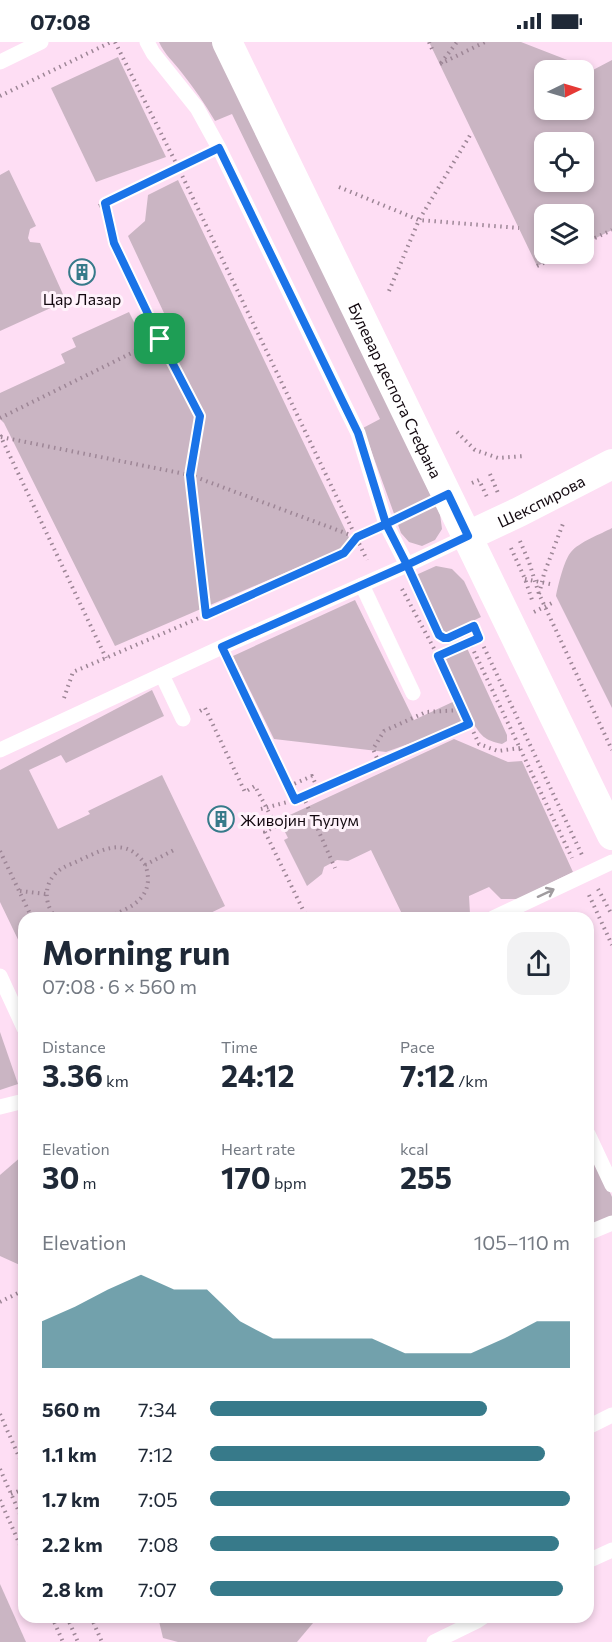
<!DOCTYPE html>
<meta charset="utf-8">
<style>
body{margin:0;font-family:Commissioner,sans-serif;background:#f2f2f3;color:#1f2937;height:100vh;display:flex;flex-direction:column;font-size:22px;white-space:nowrap}
*{box-sizing:border-box;margin:0}
p{font-size:20px;color:#747a83}
.icon{flex:none;width:33px;height:33px;fill:none;stroke:currentColor;stroke-width:2;stroke-linecap:round;stroke-linejoin:round}
.map{position:relative;flex:1;overflow:hidden}
.drawer{position:absolute;left:18px;top:870px;width:576px;height:711px;display:flex;flex-direction:column;background:#fff;border-radius:18px;box-shadow:0 3px 9px #0003}
.drawer>*{flex:none}
.needle{width:39px;rotate:85deg}
.buttons{position:absolute;left:534px;top:18px;display:grid;gap:12px}
.buttons a{display:grid;place-items:center;width:60px;height:60px;border-radius:12px;background:#fff;box-shadow:0 3px 9px #0003;font-size:30px}
.pin{position:absolute;display:grid;place-items:center;width:51px;height:51px;color:#fff;margin:-26px;border-radius:12px;box-shadow:0 3px 9px #0006}
.round{display:grid;place-items:center;flex:none;width:63px;height:63px;border-radius:18px;background:#f2f2f3}
.head{display:flex;align-items:center;justify-content:space-between;height:102px;padding:0 24px}
h1{font-size:33px;font-weight:700;line-height:45px}
.figures{display:grid;grid-template-columns:repeat(3,1fr);gap:9px;height:102px;padding:6px 24px}
.figures div{display:grid;align-content:center}
.figures b{font-size:30px;font-weight:700}
.figures small{font-size:16px;font-weight:400}
.figures p{font-size:16px}
.chart{height:168px;padding:12px 24px}
.chart p{display:flex;justify-content:space-between}
.chart svg{width:100%;height:108px;margin-top:6px;fill:#377a8a;opacity:.7}
ul{padding:0 24px;list-style:none;font-size:20px}
li{display:grid;grid-template-columns:96px 72px 1fr;align-items:center;height:45px}
li i{height:15px;border-radius:8px;background:#377a8a}
.status{display:flex;justify-content:space-between;align-items:center;height:42px;padding:0 30px;background:#fff;direction:ltr}
.status svg{height:16px;fill:currentColor}
.map>svg:first-child{display:block}
</style>
<div class="status"><b>07:08</b><svg viewBox="0 0 49 12"><path d="M0 12V9h3v3zM5 12V6h3v6zM10 12V3h3v9zM15 12V0h3v12zM26 1h20v11H26zM47 4h2v5h-2z"/></svg></div>
<div class="map">
<svg width="612" height="1600" viewBox="0 0 612 1600">
<rect width="100%" height="100%" fill="#fedef4"/>
<g fill="#cab5c3" fill-rule="evenodd">
<path d="M159,0H212L238,51L440,472L442,487L435,498L422,504L409,500L401,491L363,386L380,377L232,72L215,79C205,62 194,46 182,31C174,20 164,12 159,0Z"/>
<path d="M429,0H521L593,28L612,18V188L584,202V172H544V212H563L537,224ZM544,28H584V68H544ZM544,100H584V140H544Z"/>
<polygon points="118,15 166,115 96,140 51,46"/>
<polygon points="9,128 36,184 30,187 28,196 30,200 40,201 66,259 0,289 0,133"/>
<polygon points="178,138 352,502 115,604 4,381 0,377 0,351 65,321 61,312 76,305 72,296 129,270 143,298 171,286 128,194 145,179 148,153"/>
<path d="M612,486V666L556,554C558,544 564,518 571,510C579,500 601,492 612,486Z"/>
<polygon points="436,524 452,527 464,539 481,575 444,593 416,533"/>
<path d="M355,558L414,678L459,657L442,619L467,606L507,693V699L502,702C484,698 481,694 472,679L386,710L274,697L233,614Z"/>
<polygon points="152,648 164,674 66,721 61,713 29,728 58,787 90,772 88,769 162,733 225,864 200,876 24,876 24,910 0,860 0,728"/>
<polygon points="454,697 508,720 522,719 573,830 518,857 501,857 489,845 469,854 470,872 466,876 404,876 371,808 348,819 337,818 324,825 322,832 307,844 284,798 288,796 279,778"/>
<polygon points="0,990 18,1042 0,1048"/>
<polygon points="588,1103 612,1155 612,1175 588,1188"/>
<polygon points="22,1114 24,1115 24,1223 22,1224 0,1214 0,1133"/>
<polygon points="0,1542 26,1600 0,1600"/>
<polygon points="158,1575 315,1575 313,1581 297,1600 178,1600 163,1596"/>
</g>
<g fill="none" stroke-linecap="round" stroke-linejoin="round">
<g stroke="#9d8696" stroke-width="4" stroke-dasharray="1.5 4.5" stroke-linecap="butt">
<polyline points="115,0 178,125 367,518"/>
<polyline points="429,0 432,7"/>
<polyline points="441,21 457,0"/>
<polyline points="440,22 485,0"/>
<polyline points="0,54 111,0"/>
<polyline points="339,145 419,178 519,186"/>
<polyline points="105,161 114,201 200,374 190,433 206,573"/>
<polyline points="99,164 202,114"/>
<polyline points="584,201 612,188"/>
<polyline points="537,224 563,212"/>
<polyline points="389,249 419,178 472,90"/>
<polyline points="0,376 160,297"/>
<polyline points="457,390 475,408 498,416 524,414"/>
<polyline points="0,393 106,616"/>
<polyline points="1,395 190,433 356,495"/>
<polyline points="490,432 498,451"/>
<polyline points="472,441 479,438 487,455"/>
<polyline points="404,474 422,465"/>
<polyline points="520,499 529,520 539,552 612,708"/>
<polyline points="511,506 525,537 533,561"/>
<polyline points="525,537 550,542"/>
<polyline points="414,540 439,593 444,596 448,596 474,584 582,813"/>
<polyline points="402,547 438,614 470,601 572,816"/>
<polyline points="539,552 544,532 564,479"/>
<polyline points="534,570 552,561"/>
<polyline points="470,601 486,593"/>
<polyline points="438,614 479,702 498,709 520,706"/>
<polyline points="230,622 295,758"/>
<polyline points="64,656 73,630 206,573 344,511 357,495 367,491"/>
<polyline points="200,669 205,666 245,750 255,744 276,784 265,790 307,876"/>
<polyline points="379,721 373,707 384,689 426,670 463,668"/>
<polyline points="289,744 312,734 318,747"/>
<polyline points="303,754 335,826"/>
<polyline points="261,767 295,758 469,682"/>
<polyline points="0,809 32,876"/>
<polyline points="145,823 174,808"/>
<polyline points="598,847 612,873"/>
<polyline points="20,849 46,852"/>
<polyline points="589,853 612,903"/>
<path d="M56,876C43,861 43,839 61,827C67,823 75,821 82,817C102,808 123,796 141,817C146,822 148,830 148,838C147,861 124,868 106,876"/>
<polyline points="0,1260 24,1248"/>
<polyline points="0,1372 24,1426"/>
<polyline points="0,1427 24,1481"/>
<polyline points="11,1452 24,1447"/>
<polyline points="0,1458 24,1512"/>
<polyline points="52,1575 63,1600"/>
<polyline points="67,1575 78,1600"/>
<polyline points="91,1575 102,1600"/>
</g>
<g stroke="#fff" stroke-width="15">
<polyline points="147,0 153,11 197,66 219,106 358,391 386,482 407,523"/>
<polyline points="0,20 41,0"/>
<polyline points="362,543 413,651"/>
<polyline points="162,633 183,677"/>
<polyline points="0,708 222,605 407,523 468,494"/>
<polyline points="493,876 612,820"/>
<polyline points="0,934 24,986"/>
<polyline points="0,1065 24,1059"/>
<polyline points="588,1092 612,1143"/>
<polyline points="588,1191 612,1181"/>
<polyline points="588,1385 612,1373"/>
<polyline points="588,1519 612,1508"/>
<polyline points="434,1600 477,1579 483,1575"/>
</g>
<g stroke="#fff" stroke-width="30">
<path id="s1" d="M227,0L612,793"/>
<path id="s2" d="M468,494L519,470L612,422"/>
</g>
</g>
<defs><path id="oneway-shaft" d="M-6 0H5M1.5-3L5.5 0L1.5 3" fill="none" stroke-width="1.6" stroke-linecap="round" stroke-linejoin="round" transform="scale(1.5)"/></defs>
<use stroke="#a09c9f" href="#oneway-shaft" transform="translate(546 851) rotate(-25)"/>
<g fill="none" stroke-linecap="round" stroke-linejoin="round">
<g stroke="#fff" stroke-width="12">
<polyline id="route" points="160,297 200,374 190,433 206,573 344,511 357,495 386,482 407,523 222,605 295,758 469,682 438,614 479,596 474,584 448,596 444,596 439,593 407,523 468,494 448,452 386,482 358,391 219,106 105,161 114,201 160,297"/>
</g>
<use href="#route" stroke="#1a73e8" stroke-width="8"/>
</g>
<defs>
<g id="building-ring" transform="scale(1.35)"><circle r="9.5" fill="#fff2fb" stroke="#377a8a" stroke-width="1.5"/><path d="M-4-6H4V6H1V3H-1V6H-4ZM-2.5-4.3h1.7v1.8h-1.7ZM.8-4.3h1.7v1.8H.8ZM-2.5-1h1.7V.8h-1.7ZM.8-1h1.7V.8H.8Z" fill="#377a8a"/></g>
</defs>
<g fill-rule="evenodd">
<use href="#building-ring" x="82" y="230"/>
<use href="#building-ring" x="221" y="777"/>
</g>
<g text-anchor="middle" dominant-baseline="central" stroke-width="6" stroke-linejoin="round" paint-order="stroke">
<g font-size="16" fill="#12080f" stroke="#fff2fb">
<text x="82" y="256">Цар Лазар</text>
<text x="240" y="777" text-anchor="start">Живојин Ћулум</text>
</g>
<g font-size="16" fill="#12080f" stroke="#fff2fb">
<text stroke="none"><textPath href="#s1" startOffset="387">Булевар деспота Стефана</textPath></text>
<text stroke="none"><textPath href="#s2" startOffset="81">Шекспирова</textPath></text>
</g>
</g>
</svg>
<div class="buttons">
<a><svg class="needle" viewBox="-14 -14 28 28"><path d="M0-13l5 13h-10z" fill="#e53935"/><path d="M0 13l5-13h-10z" fill="#747a83"/></svg></a>
<a><svg class="icon" aria-label="locate" viewBox="0 0 24 24"><circle cx="12" cy="12" r="6"/><path d="M12 2v4M12 18v4M2 12h4M18 12h4"/></svg></a>
<a><svg class="icon" aria-label="layers" viewBox="0 0 24 24"><path d="M12 4l9 5-9 5-9-5zM3 14l9 5 9-5"/></svg></a>
</div>
<div class="pin" style="left:160px;top:297px;background:#1e9e55"><svg class="icon" aria-label="arrive" viewBox="0 0 24 24"><path d="M6 21V4h12l-3 4 3 4H6"/></svg></div>
<section class="drawer">
<div class="head"><div><h1>Morning run</h1><p>07:08 · 6 × 560 m</p></div><a class="round"><svg class="icon" aria-label="share" viewBox="0 0 24 24"><path d="M12 15V3M7 8l5-5 5 5M5 13v7h14v-7"/></svg></a></div>
<div class="figures">
<div><p>Distance</p><b>3.36<small> km</small></b></div>
<div><p>Time</p><b>24:12</b></div>
<div><p>Pace</p><b>7:12<small> /km</small></b></div>
</div>
<div class="figures">
<div><p>Elevation</p><b>30<small> m</small></b></div>
<div><p>Heart rate</p><b>170<small> bpm</small></b></div>
<div><p>kcal</p><b>255</b></div>
</div>
<div class="chart"><p><span>Elevation</span>105–110 m</p>
<svg viewBox="0 0 160 44" preserveAspectRatio="none"><path d="M0 44V25L10 19L20 12L30 6L40 12L50 12L60 25L70 32L80 32L90 32L100 32L110 38L120 38L130 38L140 32L150 25L160 25V44z"/></svg>
</div>
<ul>
<li><b>560 m</b>7:34<i style="width:77%"></i></li>
<li><b>1.1 km</b>7:12<i style="width:93%"></i></li>
<li><b>1.7 km</b>7:05<i style="width:100%"></i></li>
<li><b>2.2 km</b>7:08<i style="width:97%"></i></li>
<li><b>2.8 km</b>7:07<i style="width:98%"></i></li>
</ul>
</section>
</div>
